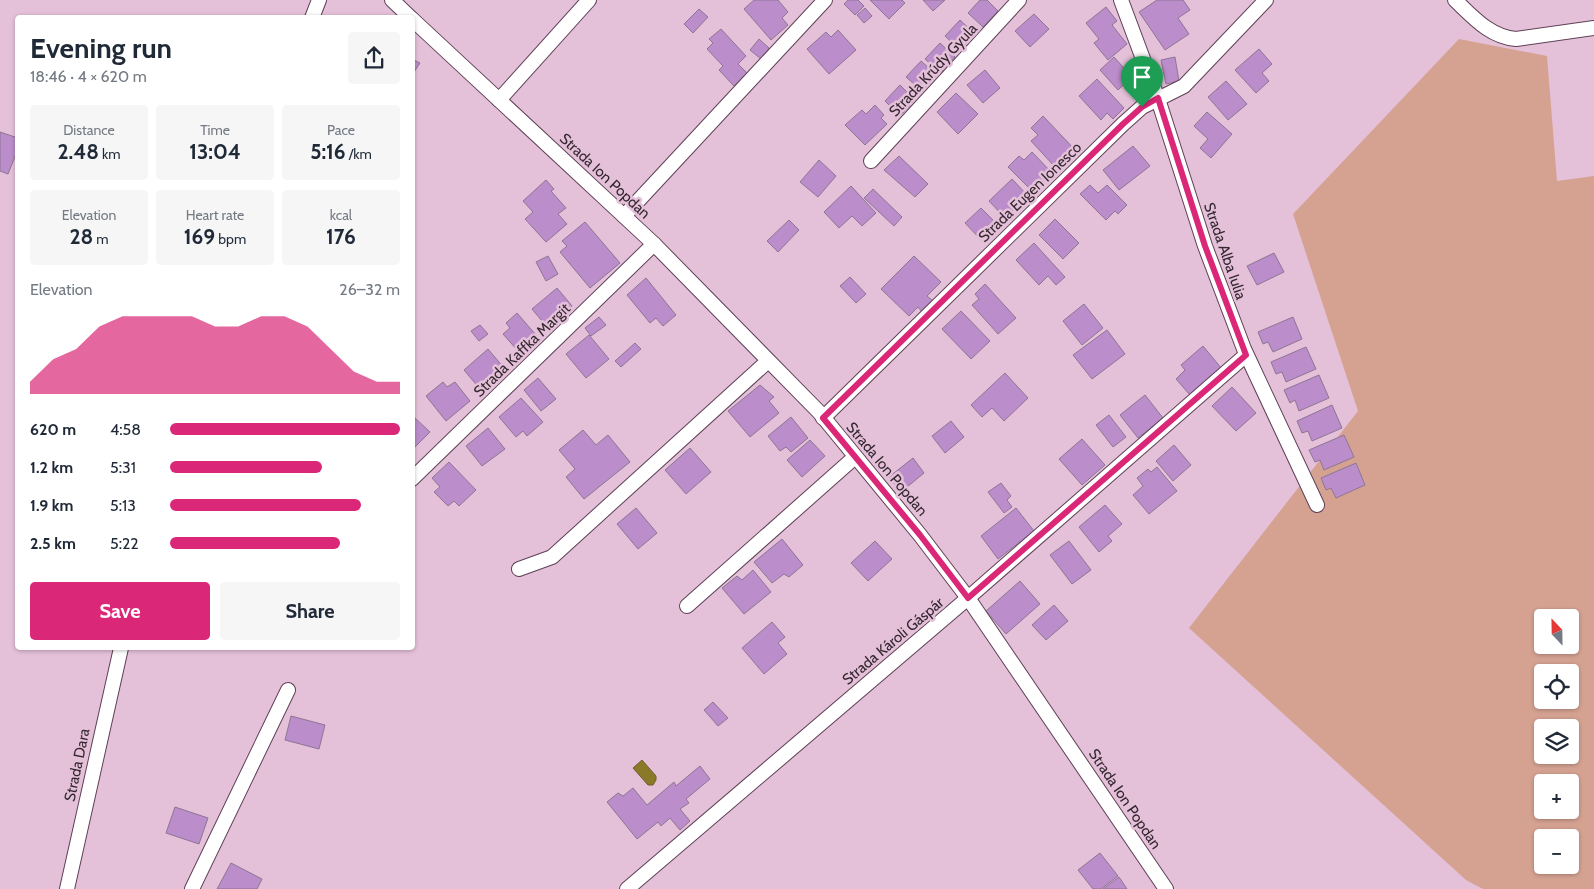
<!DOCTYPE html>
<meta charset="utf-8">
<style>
body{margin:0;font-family:Cabin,sans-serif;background:#f6f6f7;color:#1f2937;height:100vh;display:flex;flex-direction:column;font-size:19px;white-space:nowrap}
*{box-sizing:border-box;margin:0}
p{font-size:16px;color:#747a83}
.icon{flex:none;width:28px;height:28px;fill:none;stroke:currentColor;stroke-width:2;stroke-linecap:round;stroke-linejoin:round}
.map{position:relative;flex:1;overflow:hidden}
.panel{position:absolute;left:15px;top:15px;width:400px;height:635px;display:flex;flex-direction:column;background:#fff;border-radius:5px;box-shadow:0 1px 4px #0004}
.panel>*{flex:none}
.needle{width:32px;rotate:338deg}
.tools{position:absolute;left:1534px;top:609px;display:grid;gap:10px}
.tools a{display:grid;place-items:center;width:45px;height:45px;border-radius:5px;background:#fff;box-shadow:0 1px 4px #0004;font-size:25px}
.pin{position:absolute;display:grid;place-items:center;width:42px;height:42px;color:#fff;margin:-51px -21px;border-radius:50% 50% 50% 0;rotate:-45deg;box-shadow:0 0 5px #0007}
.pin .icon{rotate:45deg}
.round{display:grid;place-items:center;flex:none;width:52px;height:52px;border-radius:5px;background:#f6f6f7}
.overview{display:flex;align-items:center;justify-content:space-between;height:85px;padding:0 15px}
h1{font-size:28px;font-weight:800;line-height:38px}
.figures{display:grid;grid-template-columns:repeat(3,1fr);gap:8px;height:85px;padding:5px 15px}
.figures div{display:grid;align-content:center;border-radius:5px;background:#f6f6f7;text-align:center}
.figures b{font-size:21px;font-weight:800}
.figures small{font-size:14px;font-weight:400}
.figures p{font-size:14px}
.chart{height:140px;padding:10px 15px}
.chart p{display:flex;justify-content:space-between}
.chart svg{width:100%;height:90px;margin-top:5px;fill:#db2777;opacity:.7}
.cta{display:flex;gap:10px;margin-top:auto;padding:10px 15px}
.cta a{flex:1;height:58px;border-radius:5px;background:#db2777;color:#fff;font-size:20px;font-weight:800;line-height:58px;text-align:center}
.cta a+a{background:#f6f6f7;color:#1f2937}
ul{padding:0 15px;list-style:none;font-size:16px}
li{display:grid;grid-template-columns:80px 60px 1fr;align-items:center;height:38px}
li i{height:12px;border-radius:6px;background:#db2777}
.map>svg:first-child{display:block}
</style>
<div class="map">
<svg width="1594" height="889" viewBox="0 0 1594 889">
<rect width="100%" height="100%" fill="#e4c0d9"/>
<path fill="#d5a292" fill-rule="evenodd" d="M1459,39L1547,56L1557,181L1594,176V889H1483L1466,880L1189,628L1358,411L1293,214ZM1542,618H1570V645H1542ZM1542,672H1570V700H1542ZM1542,728H1570V755H1542ZM1542,782H1570V810H1542ZM1542,838H1570V865H1542Z"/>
<polygon fill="#897928" stroke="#70602a" points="642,760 656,776 656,780 653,785 648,785 633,768"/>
<g fill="#bb8dca" stroke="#8d7694">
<polygon points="754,0 778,0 788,12 782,18 788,25 771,40 744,9"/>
<polygon points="848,0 858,0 864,6 855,15 844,4"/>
<polygon points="870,0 902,0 905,3 889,19"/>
<polygon points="923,0 945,0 933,11"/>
<polygon points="980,0 987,0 998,11 983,27 968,13"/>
<polygon points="1157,0 1183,0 1190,10 1178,18 1189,34 1165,50 1139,12"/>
<polygon points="1106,7 1117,21 1112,25 1127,44 1108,60 1094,43 1099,39 1086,23"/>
<polygon points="865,8 872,16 864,23 857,15"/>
<polygon points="699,9 708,17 693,33 684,24"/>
<polygon points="1034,14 1049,29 1030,47 1015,31"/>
<polygon points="960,20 975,34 960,50 945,36"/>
<polygon points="721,29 746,56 738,64 747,73 734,86 719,70 723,66 707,49 713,43 709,39"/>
<polygon points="838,30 856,50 829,74 807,49 826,32 831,37"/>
<polygon points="759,39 769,48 761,59 750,50"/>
<polygon points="940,43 955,57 941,73 925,59"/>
<polygon points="1259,49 1272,64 1262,73 1269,81 1256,93 1235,70"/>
<polygon points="1114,57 1132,77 1118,90 1100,70"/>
<polygon points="1175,57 1179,81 1166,84 1161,60"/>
<polygon points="412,59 420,63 412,75"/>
<polygon points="921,61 937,75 922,91 906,77"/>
<polygon points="985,70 1000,88 983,103 967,85"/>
<polygon points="1097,79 1124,108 1113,119 1107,113 1101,120 1079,96"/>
<polygon points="1226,81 1247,104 1228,120 1208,97"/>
<polygon points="900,85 915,100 900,116 885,101"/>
<polygon points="956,93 978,114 958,134 937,112"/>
<polygon points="875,105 884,115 881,118 887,124 865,145 845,125 862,110 866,114"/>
<polygon points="1207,112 1232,134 1211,158 1200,148 1208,139 1194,126"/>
<polygon points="1043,116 1078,153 1065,164 1062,161 1055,167 1031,141 1038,135 1031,128"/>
<polygon points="0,132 18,138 18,149 8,174 0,171"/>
<polygon points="1133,146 1150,166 1119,190 1103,170"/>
<polygon points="1032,152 1053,174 1034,193 1008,167 1019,156 1024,160"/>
<polygon points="899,156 928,184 915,197 884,170"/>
<polygon points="819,160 836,176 818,197 800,182"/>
<polygon points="1012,179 1031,199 1018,212 1015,209 1005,218 989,201"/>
<polygon points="546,180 554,189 551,191 566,208 558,214 567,224 546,242 525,219 533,212 523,201"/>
<polygon points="1090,185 1098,193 1107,185 1127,205 1118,214 1115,211 1106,220 1080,194"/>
<polygon points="851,186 876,213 862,226 852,216 839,228 824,212"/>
<polygon points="873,189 902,217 894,226 864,198"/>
<polygon points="981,208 1000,227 984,243 965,223"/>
<polygon points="1055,219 1079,243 1063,259 1039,235"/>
<polygon points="789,220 799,230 778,252 767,241"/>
<polygon points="585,222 620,263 590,288 560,252 567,246 562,241"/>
<polygon points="1034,243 1065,277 1056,285 1048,276 1039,285 1016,260"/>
<polygon points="1274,253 1284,272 1257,285 1247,266"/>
<polygon points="548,256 558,274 546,281 536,262"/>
<polygon points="914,256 941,282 927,296 933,301 922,312 918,307 909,316 881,289"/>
<polygon points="850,277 866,294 856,303 840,286"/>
<polygon points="646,278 676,315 663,326 656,318 650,323 627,295"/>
<polygon points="985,284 1016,318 998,334 972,305 979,299 975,294"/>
<polygon points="557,288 572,306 547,327 532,309"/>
<polygon points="1084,304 1103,328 1082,345 1063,321"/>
<polygon points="961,311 990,341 971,359 942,329"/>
<polygon points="517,313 536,335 518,351 503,334 510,328 506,323"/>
<polygon points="599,317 606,325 591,336 585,328"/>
<polygon points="1293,317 1302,339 1273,352 1268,342 1263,344 1258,332"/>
<polygon points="480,325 488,334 479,341 471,331"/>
<polygon points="1107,330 1125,354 1092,379 1073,355"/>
<polygon points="589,335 609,359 586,378 566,354"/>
<polygon points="635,343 641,349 621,367 615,361"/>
<polygon points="1203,346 1222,369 1190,395 1176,379 1185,370 1181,365"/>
<polygon points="1306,347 1316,369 1286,382 1282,372 1276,374 1271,362"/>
<polygon points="488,349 504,368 480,389 464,370"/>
<polygon points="1005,373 1028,398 1004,421 992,408 982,417 971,405"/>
<polygon points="1319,375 1329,398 1299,411 1295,400 1290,403 1284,390"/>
<polygon points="538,378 556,399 541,411 524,390"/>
<polygon points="443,382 447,387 455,382 470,401 446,421 426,396"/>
<polygon points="760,385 774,397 769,401 779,413 750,437 728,411"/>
<polygon points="1232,387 1256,413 1236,431 1212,406"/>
<polygon points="1145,395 1163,418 1138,438 1120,415"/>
<polygon points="521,398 543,422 527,436 523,431 516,437 499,417"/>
<polygon points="1332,405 1342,428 1312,441 1308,431 1302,433 1297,421"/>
<polygon points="1109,415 1126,437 1113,447 1096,425"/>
<polygon points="791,417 808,438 791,452 786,447 780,451 768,436"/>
<polygon points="415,418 430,432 412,450 412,421"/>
<polygon points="951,421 964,437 945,453 932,436"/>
<polygon points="488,428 505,449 482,466 466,446"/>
<polygon points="583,430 596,445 608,435 630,462 584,499 566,477 575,469 559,450"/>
<polygon points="1344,435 1354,457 1324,470 1320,460 1315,462 1309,450"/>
<polygon points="1082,439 1105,465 1082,485 1059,459"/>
<polygon points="810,440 825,456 802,477 787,460"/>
<polygon points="1174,445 1191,465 1173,481 1156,461"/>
<polygon points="690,448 711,472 686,494 665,470"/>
<polygon points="913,458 924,473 901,492 889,477"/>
<polygon points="449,462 476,490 459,506 454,501 448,506 434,492 440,487 432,478"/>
<polygon points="1356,463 1365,485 1336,498 1331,488 1326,490 1321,478"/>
<polygon points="1157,467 1177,491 1149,514 1133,495 1143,486 1137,478 1148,469 1151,472"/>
<polygon points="1001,483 1011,496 1007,500 1012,507 1004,513 988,492"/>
<polygon points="1105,505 1122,524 1108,536 1112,541 1099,552 1079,527"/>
<polygon points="636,508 657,533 638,549 617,524"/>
<polygon points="1016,508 1034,531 998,559 981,536"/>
<polygon points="782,539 803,565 789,577 784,574 772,583 754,562"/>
<polygon points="875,541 892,559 868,581 851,563"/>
<polygon points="1069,541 1091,570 1072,584 1050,555"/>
<polygon points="753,570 771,592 744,614 722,588 737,576 742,580"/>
<polygon points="1020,581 1040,604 1006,634 986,611"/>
<polygon points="1054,605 1068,621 1046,640 1032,625"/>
<polygon points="772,622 785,637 778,643 787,654 764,674 742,648"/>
<polygon points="713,702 728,718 718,726 704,710"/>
<polygon points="291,716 325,725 319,749 285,740"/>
<polygon points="700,766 710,779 686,799 689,803 680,809 690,821 680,830 670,818 661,826 658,822 637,839 607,802 618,793 623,796 633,788 647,805 674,782 676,786"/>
<polygon points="175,807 208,818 199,844 166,833"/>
<polygon points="1100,853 1118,876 1101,889 1093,889 1078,870"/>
<polygon points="231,863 262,879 257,889 217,889"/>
<polygon points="1119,877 1127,889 1103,889"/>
</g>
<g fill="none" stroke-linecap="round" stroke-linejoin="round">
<g stroke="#5e4055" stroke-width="16">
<g id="minor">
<polyline points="392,0 411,18"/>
<polyline points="1121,0 1158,99 1205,246 1244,349 1317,505"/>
<path d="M1455,0C1473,17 1490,37 1516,39L1594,28"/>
<polyline points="312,18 319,0"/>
<polyline points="412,19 654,244 819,412 920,535 968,598 1166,889"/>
<polyline points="499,100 589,0"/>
<polyline points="871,161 1019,0"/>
<polyline points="624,216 825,0"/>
<polyline points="823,418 1123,124 1142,107 1184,86 1266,0"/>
<polyline points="412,479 654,244"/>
<polyline points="519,569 552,557 768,361"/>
<polyline points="687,606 855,457"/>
<polyline points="67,889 121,648"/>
<polyline points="192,889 288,690"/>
<polyline points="627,889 968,598 1246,355"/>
</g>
</g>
<use href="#minor" stroke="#fff" stroke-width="14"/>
</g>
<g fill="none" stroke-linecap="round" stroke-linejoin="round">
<g stroke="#fff" stroke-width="10">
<polygon id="route" points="1158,98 1205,246 1246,355 968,598 920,535 823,418 1123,124 1142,107"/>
</g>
<use href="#route" stroke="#db2777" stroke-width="6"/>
</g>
<g text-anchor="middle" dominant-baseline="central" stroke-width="5" stroke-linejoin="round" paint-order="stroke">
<g font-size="15" fill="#342730" stroke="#e4c0d9">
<text transform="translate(933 70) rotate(-47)">Strada Krúdy Gyula</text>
<text transform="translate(605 176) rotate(43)">Strada Ion Popdan</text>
<text transform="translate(1030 192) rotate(-44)">Strada Eugen Ionesco</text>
<text transform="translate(1225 251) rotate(71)">Strada Alba Iulia</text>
<text transform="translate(522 350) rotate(-44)">Strada Kaffka Margit</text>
<text transform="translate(887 469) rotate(50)">Strada Ion Popdan</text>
<text transform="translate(893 641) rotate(-40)">Strada Károli Gáspár</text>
<text transform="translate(77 765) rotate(-78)">Strada Dara</text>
<text transform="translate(1125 799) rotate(56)">Strada Ion Popdan</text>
</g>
</g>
</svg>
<div class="tools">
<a><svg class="needle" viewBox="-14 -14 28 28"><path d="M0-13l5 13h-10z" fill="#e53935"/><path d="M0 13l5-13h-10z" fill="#747a83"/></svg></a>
<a><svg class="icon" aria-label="locate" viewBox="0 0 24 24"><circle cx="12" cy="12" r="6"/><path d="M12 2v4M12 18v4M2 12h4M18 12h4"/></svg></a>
<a><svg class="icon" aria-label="layers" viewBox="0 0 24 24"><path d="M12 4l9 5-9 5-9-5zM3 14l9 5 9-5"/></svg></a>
<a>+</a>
<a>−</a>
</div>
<div class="pin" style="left:1142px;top:107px;background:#1e9e55"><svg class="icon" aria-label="arrive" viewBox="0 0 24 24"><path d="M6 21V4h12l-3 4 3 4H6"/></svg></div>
<section class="panel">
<div class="overview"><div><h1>Evening run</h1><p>18:46 · 4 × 620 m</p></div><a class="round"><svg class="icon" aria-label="share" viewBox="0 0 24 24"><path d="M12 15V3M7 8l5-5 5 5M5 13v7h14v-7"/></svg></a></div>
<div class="figures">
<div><p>Distance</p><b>2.48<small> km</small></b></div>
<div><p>Time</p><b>13:04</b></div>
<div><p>Pace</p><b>5:16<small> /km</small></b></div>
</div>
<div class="figures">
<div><p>Elevation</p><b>28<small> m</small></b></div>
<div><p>Heart rate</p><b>169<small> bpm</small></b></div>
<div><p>kcal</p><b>176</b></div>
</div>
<div class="chart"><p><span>Elevation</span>26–32 m</p>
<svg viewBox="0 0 160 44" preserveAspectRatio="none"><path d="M0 44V38L10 27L20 22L30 11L40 6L50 6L60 6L70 6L80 11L90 11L100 6L110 6L120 11L130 22L140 33L150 38L160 38V44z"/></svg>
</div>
<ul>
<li><b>620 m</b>4:58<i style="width:100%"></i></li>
<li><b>1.2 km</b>5:31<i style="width:66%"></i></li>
<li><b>1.9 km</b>5:13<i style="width:83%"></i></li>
<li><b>2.5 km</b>5:22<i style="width:74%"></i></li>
</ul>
<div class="cta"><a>Save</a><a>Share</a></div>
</section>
</div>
